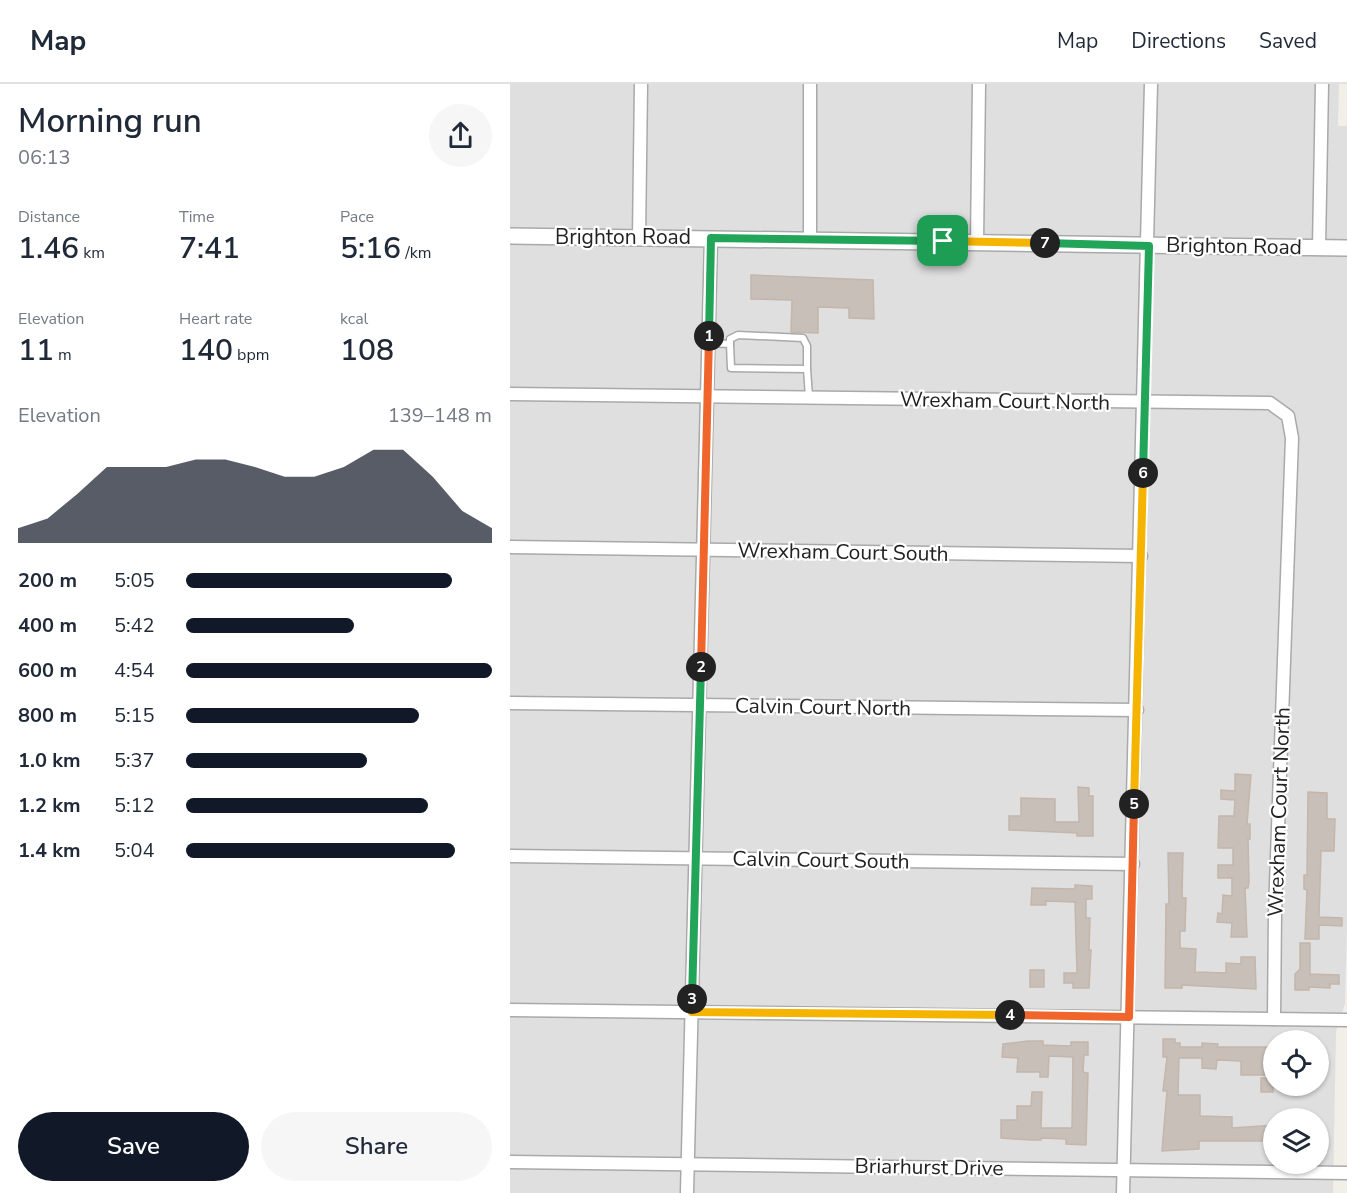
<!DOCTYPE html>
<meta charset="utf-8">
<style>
body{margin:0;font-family:"Nunito Sans",sans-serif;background:#f6f6f7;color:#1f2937;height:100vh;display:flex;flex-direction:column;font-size:22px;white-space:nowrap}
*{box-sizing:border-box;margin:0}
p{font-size:20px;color:#747a83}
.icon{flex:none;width:33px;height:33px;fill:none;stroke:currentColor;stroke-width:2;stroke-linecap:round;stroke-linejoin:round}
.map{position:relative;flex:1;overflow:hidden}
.side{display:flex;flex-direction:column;background:#fff;width:510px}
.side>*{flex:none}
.buttons{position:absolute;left:753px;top:946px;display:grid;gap:12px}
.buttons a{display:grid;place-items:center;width:66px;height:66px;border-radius:50%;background:#fff;box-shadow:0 2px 4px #0004;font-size:30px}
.pin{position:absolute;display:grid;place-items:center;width:51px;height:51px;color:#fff;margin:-26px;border-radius:12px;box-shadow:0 3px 9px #0006}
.km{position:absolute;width:30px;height:30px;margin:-15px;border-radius:50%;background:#222;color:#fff;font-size:16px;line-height:30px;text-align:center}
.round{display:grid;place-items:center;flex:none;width:63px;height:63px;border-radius:32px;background:#f6f6f7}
.overview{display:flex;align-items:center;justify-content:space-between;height:102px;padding:0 18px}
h1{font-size:33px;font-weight:600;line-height:45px}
.stats{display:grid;grid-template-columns:repeat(3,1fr);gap:9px;height:102px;padding:6px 18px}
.stats div{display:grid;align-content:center}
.stats b{font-size:30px;font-weight:600}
.stats small{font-size:16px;font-weight:400}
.stats p{font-size:16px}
.chart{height:168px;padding:12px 18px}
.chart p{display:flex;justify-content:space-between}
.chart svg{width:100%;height:108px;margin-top:6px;fill:#111827;opacity:.7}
.action{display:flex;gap:12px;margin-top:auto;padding:12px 18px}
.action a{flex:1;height:69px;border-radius:36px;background:#111827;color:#fff;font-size:24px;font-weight:600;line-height:69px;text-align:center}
.action a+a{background:#f6f6f7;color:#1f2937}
ul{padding:0 18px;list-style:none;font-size:20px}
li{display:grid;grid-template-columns:96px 72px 1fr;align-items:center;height:45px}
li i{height:15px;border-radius:8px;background:#111827}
header{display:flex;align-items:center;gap:36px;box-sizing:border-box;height:84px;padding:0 30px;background:#fff;border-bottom:2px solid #e0e1e3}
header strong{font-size:28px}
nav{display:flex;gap:33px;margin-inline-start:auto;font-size:21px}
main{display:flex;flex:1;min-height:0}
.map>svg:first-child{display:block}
</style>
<header>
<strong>Map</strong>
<nav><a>Map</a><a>Directions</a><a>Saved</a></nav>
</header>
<main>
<section class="side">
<div class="overview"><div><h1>Morning run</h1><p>06:13</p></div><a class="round"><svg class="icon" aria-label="share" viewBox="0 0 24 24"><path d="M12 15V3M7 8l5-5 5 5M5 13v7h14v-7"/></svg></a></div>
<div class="stats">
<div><p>Distance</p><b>1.46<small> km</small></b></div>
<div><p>Time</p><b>7:41</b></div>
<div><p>Pace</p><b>5:16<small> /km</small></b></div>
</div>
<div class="stats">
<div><p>Elevation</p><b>11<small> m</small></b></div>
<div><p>Heart rate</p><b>140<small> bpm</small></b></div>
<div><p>kcal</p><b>108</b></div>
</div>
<div class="chart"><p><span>Elevation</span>139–148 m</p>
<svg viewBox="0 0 160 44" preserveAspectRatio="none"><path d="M0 44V38L10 34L20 24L30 13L40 13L50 13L60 10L70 10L80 13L90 17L100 17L110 13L120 6L130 6L140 17L150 31L160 38V44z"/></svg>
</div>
<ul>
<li><b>200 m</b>5:05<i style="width:87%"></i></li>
<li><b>400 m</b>5:42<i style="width:55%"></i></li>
<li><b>600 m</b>4:54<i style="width:100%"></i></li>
<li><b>800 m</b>5:15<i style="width:76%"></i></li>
<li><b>1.0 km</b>5:37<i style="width:59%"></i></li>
<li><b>1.2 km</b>5:12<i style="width:79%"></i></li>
<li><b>1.4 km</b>5:04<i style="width:88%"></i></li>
</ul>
<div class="action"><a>Save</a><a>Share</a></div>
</section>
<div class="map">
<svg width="837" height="1109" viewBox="0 0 837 1109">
<rect width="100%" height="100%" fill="#f2efe9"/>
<path fill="#e0dfdf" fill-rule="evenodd" d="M0,0H829L828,42H837V840L835,920L826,948L823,1109H0ZM764,957H808V1002H764ZM764,1035H808V1080H764Z"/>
<g fill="#c7bfb8" stroke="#c4b6ab" stroke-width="1.5">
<polygon points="241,191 363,196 364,235 339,234 339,224 308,223 308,249 281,248 282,216 241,215"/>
<polygon points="725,690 741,691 737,740 740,740 740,755 738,755 739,798 738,804 735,804 737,853 721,853 722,839 707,838 708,829 712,830 713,811 722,812 722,794 708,794 708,781 723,781 723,764 708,764 709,732 724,732 725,716 711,715 711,706 725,707"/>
<polygon points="568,703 579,704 579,712 583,712 583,752 567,752 567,749 499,746 499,732 511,732 511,714 545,715 545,738 569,738"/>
<polygon points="798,708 817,709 817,735 825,735 824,767 811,767 809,833 832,834 832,842 809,841 809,855 795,855 797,806 794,805 794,791 797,791"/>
<polygon points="658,769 673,769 672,814 676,814 675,847 670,847 670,864 686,865 685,888 716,889 716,879 731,880 731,873 745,873 746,905 672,901 672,904 655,904 656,820 659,820"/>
<polygon points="565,801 582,802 582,815 576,815 576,834 580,834 579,866 581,866 579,904 563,904 563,899 554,899 554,889 567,889 565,818 536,817 536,821 521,821 522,804 565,805"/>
<polygon points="790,859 800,859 800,890 829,891 829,900 820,900 820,904 799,903 799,906 785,906 785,890 790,885"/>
<rect x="520" y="886" width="14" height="17"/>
<polygon points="653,955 665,955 665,959 670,959 670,963 692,963 692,959 708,960 707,963 758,963 759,991 731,991 731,977 707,976 706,985 692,984 692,974 669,974 668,1011 690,1011 690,1032 722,1033 722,1044 764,1041 764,1057 689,1057 689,1065 652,1067 657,1007 653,1007 657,973 653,973"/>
<polygon points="518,957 533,957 533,961 561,962 561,958 578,958 578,971 574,971 573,988 578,989 576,1061 556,1060 556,1055 531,1054 531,1056 521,1056 491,1054 491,1036 507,1036 507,1022 521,1022 522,1008 532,1008 531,1044 562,1044 563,973 539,972 538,993 530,993 530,988 507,988 508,974 492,973 493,960"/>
<rect x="751" y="994" width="12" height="14"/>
</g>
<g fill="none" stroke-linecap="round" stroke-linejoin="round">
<g stroke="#a9a9a9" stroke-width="9">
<g id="service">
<polyline points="198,259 220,260 221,284 297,285 299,313"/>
<polyline points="220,260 220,255 228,251 293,254 297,262 297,285"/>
</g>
</g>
<g stroke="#a9a9a9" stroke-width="15">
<g id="minor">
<polyline points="129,154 131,0"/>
<polyline points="300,155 300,0"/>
<polyline points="467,158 469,0"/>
<polyline points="809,163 812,0"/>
<polyline points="0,310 760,319 778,332 782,354 765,828 764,935"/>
<polyline points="0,463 631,472"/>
<polyline points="0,619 627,626"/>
<polyline points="0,772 623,780"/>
<polyline points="0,926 837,936"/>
<polyline points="0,1078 837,1089"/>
<polyline points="177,1109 201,154"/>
<polyline points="613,1109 641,0"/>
</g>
</g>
<g stroke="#a9a9a9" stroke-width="18">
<polyline id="tertiary" points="0,152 837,164"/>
</g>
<use href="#service" stroke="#fff" stroke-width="6"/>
<use href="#minor" stroke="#fff" stroke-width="12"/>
<use href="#tertiary" stroke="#fff" stroke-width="15"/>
</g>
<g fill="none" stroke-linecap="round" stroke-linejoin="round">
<g stroke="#fff" stroke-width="12">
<polyline id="split-1" points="199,252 201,154 433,157"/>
</g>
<g stroke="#fff" stroke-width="12">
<polyline id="split-2" points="191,583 199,252"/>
</g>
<g stroke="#fff" stroke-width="12">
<polyline id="split-3" points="182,915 191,583"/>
</g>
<g stroke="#fff" stroke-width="12">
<polyline id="split-4" points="182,915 182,928 500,931"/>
</g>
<g stroke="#fff" stroke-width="12">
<polyline id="split-5" points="500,931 619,933 624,720"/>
</g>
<g stroke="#fff" stroke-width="12">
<polyline id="split-6" points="624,720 633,389"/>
</g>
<g stroke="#fff" stroke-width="12">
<polyline id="split-7" points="535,159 639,162 633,389"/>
</g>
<g stroke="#fff" stroke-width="12">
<polyline id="split-8" points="433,157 535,159"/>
</g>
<use href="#split-1" stroke="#22a559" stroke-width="8"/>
<use href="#split-2" stroke="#f0652b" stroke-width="8"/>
<use href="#split-3" stroke="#22a559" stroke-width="8"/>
<use href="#split-4" stroke="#f5b400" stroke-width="8"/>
<use href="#split-5" stroke="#f0652b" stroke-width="8"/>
<use href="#split-6" stroke="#f5b400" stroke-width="8"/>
<use href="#split-7" stroke="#22a559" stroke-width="8"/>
<use href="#split-8" stroke="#f5b400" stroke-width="8"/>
</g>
<g text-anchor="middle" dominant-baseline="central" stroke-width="4.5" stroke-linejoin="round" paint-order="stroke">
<g font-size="21" fill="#222" stroke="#fff">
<text x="113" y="153">Brighton Road</text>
<text transform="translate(724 162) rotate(1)">Brighton Road</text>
<text transform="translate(495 317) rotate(1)">Wrexham Court North</text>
<text transform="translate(333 468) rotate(1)">Wrexham Court South</text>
<text transform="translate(313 623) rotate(1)">Calvin Court North</text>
<text transform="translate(769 728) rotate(-88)">Wrexham Court North</text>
<text transform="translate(311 776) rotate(1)">Calvin Court South</text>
<text transform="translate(419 1083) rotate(1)">Briarhurst Drive</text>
</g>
</g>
</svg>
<div class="buttons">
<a><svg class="icon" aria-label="locate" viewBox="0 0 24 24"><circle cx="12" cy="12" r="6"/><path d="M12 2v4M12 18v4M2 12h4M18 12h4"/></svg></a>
<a><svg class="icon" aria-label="layers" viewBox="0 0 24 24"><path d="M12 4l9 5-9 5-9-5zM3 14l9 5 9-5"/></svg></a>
</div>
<div class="pin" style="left:433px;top:157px;background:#1e9e55"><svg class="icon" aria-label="arrive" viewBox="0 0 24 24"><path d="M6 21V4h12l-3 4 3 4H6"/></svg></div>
<b class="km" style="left:199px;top:252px">1</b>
<b class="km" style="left:191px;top:583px">2</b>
<b class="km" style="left:182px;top:915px">3</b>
<b class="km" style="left:500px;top:931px">4</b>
<b class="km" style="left:624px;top:720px">5</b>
<b class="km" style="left:633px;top:389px">6</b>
<b class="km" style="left:535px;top:159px">7</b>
</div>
</main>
